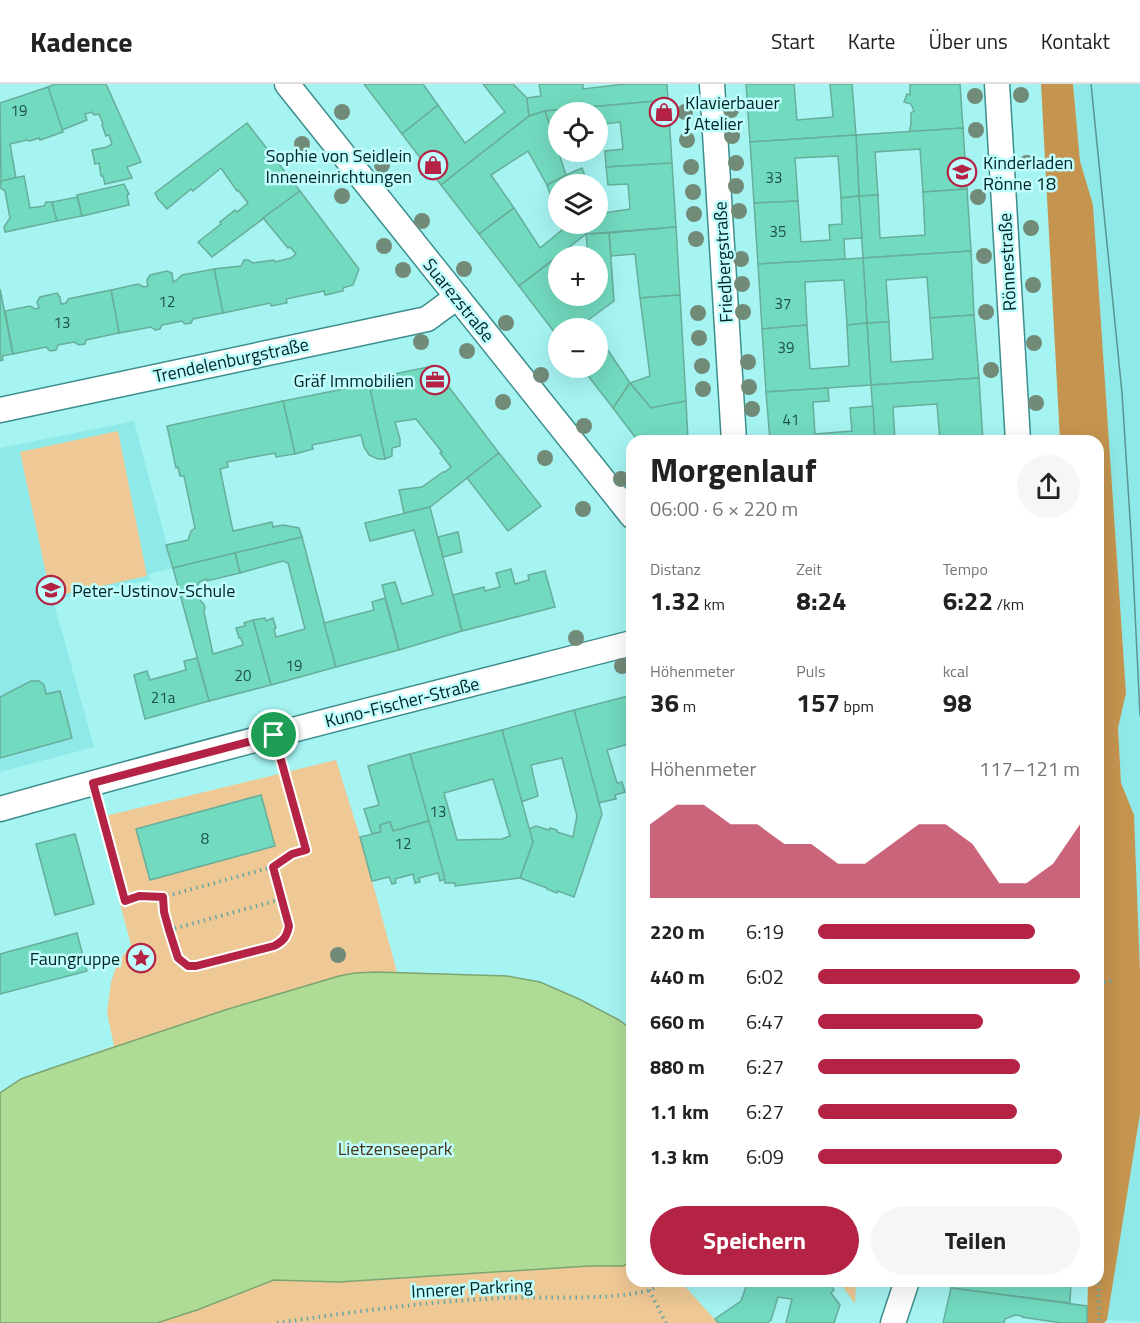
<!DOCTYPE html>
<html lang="de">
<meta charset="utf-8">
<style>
body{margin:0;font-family:"Titillium Web",sans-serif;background:#f6f6f6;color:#222;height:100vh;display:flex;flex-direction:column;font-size:22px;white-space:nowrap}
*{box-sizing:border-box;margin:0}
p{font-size:20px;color:#767676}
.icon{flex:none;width:33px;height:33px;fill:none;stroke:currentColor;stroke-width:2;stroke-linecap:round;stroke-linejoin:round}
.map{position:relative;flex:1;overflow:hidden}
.drawer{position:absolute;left:626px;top:351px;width:478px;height:852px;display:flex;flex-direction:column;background:#fff;border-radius:18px;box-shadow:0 6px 24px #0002}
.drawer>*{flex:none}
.buttons{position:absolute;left:548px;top:18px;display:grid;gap:12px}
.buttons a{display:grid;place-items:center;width:60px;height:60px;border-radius:50%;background:#fff;box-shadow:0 6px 24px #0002;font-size:30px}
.pin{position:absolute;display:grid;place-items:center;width:51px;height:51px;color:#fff;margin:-26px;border:3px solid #fff;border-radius:50%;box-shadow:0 2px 6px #0007}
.round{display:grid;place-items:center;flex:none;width:63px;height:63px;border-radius:32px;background:#f6f6f6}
.headline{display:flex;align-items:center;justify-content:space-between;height:102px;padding:0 24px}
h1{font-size:33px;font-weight:700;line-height:45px}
.figures{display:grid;grid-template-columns:repeat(3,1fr);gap:9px;height:102px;padding:6px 24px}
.figures div{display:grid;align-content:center}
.figures b{font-size:26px;font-weight:700}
.figures small{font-size:16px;font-weight:400}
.figures p{font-size:16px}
.chart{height:168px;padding:12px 24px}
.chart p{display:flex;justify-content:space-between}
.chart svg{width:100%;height:108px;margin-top:6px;fill:#b52344;opacity:.7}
.primary-button{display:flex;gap:12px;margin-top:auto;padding:12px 24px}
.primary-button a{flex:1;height:69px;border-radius:36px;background:#b52344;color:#fff;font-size:24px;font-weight:700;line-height:69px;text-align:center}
.primary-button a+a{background:#f6f6f6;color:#222}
ul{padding:0 24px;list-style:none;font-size:20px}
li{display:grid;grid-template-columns:96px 72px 1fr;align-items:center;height:45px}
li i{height:15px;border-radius:8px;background:#b52344}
header{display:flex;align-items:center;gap:36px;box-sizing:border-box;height:84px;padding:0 30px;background:#fff;border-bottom:2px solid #e0e0e0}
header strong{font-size:28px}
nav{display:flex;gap:33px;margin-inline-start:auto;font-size:21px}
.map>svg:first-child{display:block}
</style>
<header>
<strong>Kadence</strong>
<nav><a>Start</a><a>Karte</a><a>Über uns</a><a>Kontakt</a></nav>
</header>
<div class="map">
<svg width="1140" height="1239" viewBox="0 0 1140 1239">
<rect width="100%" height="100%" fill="#a5f4f2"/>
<g fill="#8fe9e8">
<polygon points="1073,0 1140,0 1140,887 1134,731 1121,699 1118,644 1126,609 1093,121 1080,77"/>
<polygon points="134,337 173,484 149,490 150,496 53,516 94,663 0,688 0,364"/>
<polygon points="1140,1030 1140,1238 1107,1236"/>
</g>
<g fill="#efc995">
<polygon points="118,347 147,492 51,513 20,368"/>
<polygon points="336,676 360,753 397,888 507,892 540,898 579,915 619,936 631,945 632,1197 681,1197 681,1198 718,1239 0,1239 0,1009 21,995 114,962 107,928 111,898 118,878 131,861 97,734"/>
<polygon points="839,1197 856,1197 855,1220"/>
</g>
<polygon fill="#c5944f" points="1041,0 1073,0 1080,77 1093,121 1126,609 1118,644 1121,699 1134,731 1140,887 1140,1030 1107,1236 1104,1239 1087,1239 1088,1197 1098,1197 1098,357 1060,357"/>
<polygon fill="#afdc95" stroke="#7ba573" stroke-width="1.5" points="376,888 507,892 540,898 579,915 619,936 631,945 631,1178 623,1182 589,1182 339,1198 274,1196 197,1226 157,1239 0,1239 0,1009 21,995 52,984 225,926 339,892 355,889"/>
<g fill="#72dabf" stroke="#67ad9a" stroke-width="1.5" fill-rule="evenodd">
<polygon points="55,0 106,0 141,78 127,83 132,94 105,100 103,92 101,92 99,79 95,80 92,66 107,63 112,60 109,51 106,52 102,41 103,40 99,30 94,31 92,28 85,30 87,36 62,46 48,3"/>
<polygon points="364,0 423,0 438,21 402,50"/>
<polygon points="483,0 513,0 527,14 529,32 441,101 402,50 438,21 465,59 505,28"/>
<polygon points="539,0 583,0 583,5 625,0 667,0 668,16 545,27 529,32 527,14 541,12"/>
<polygon points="746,0 794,0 797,36 833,33 830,0 852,0 856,51 750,58"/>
<polygon points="910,0 960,0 963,44 909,48 911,40 911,29 914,27 911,20 904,18 907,10 910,11"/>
<polygon points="48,3 63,48 40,56 39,54 30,57 27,56 10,60 16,94 1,97 0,19"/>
<polygon points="668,16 672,79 606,83 605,67 623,65 620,38 597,41 597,28 558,28 558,62 557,62 545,27"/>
<polygon points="545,27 566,91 547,101 528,67 491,91 514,124 479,150 441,101 529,32"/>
<polygon points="247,39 300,107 212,173 198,158 221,140 220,138 235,126 237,128 248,119 238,106 237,107 221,84 193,107 191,105 167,125 158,115 155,109"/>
<polygon points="963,44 967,105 923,108 920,65 875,68 878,111 859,112 856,51"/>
<polygon points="856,51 859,112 841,114 838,72 795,74 798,117 754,119 750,58"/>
<polygon points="672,79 676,143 586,150 582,140 597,140 597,129 597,130 630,125 628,100 608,101 606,83"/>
<polygon points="582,84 588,100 569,100 566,91"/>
<polygon points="566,91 569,100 558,100 558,134 547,101"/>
<polygon points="24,92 30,124 44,122 46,118 52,118 57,137 5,148 4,143 10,134 5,107 0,104 1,97"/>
<polygon points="124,100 129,110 127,111 129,121 82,132 77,111"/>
<polygon points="967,105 971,167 863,174 859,112 878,111 880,154 925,151 923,108"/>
<polygon points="300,107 359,185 353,201 343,204 343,207 325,211 324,207 286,215 287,219 271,222 270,219 223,229 214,185 241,182 244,176 248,176 253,179 274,176 275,178 291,174 296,170 290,163 288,164 263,134"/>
<polygon points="859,112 862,154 844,155 845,175 758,180 754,119 798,117 801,158 830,156 829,141 842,140 841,114"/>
<polygon points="77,113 82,132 57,137 52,118"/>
<polygon points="514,124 540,164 562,146 560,140 582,140 586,150 519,202 479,150"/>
<polygon points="676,143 680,211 640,214 635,170 611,172 609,149"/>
<polygon points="609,149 614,217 577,244 558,244 558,253 519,202 552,177 558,185 558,212 576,212 579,216 585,212 597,212 597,172 588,172 586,150"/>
<polygon points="971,167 974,231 930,234 927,193 886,196 889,238 867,239 863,174"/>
<polygon points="863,174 867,239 847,241 844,196 805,198 807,241 762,245 758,180"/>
<polygon points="214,185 223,229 193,235 191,239 185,240 182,237 162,241 160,245 155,246 151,243 119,249 111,206 138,200 144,203 148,202 147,196 150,191 167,187 172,189 173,198 177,196 182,191"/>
<polygon points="0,205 13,270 2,272 3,276 0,277"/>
<polygon points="111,206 119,249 86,256 85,260 79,261 74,258 58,261 56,266 50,267 46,263 13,270 5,227 30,222 35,225 39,224 37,218 40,213 57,209 60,213 61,220 66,219 68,215"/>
<polygon points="680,211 686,317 651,324 630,299 650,292 640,214"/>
<polygon points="974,231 979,294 871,301 867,239 889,238 891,278 933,275 930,234"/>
<polygon points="588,236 593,244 577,244"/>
<polygon points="867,239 871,301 766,308 762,245 807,241 810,285 849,282 847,241"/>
<polygon points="597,250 630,299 613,324 582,284 597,284"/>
<polygon points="433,282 499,369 430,423 404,429 399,406 422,403 443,388 445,388 451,383 440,369 442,368 416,335 395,338 400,355 400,362 392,364 392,372 385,375 369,300 380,297 379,293"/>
<polygon points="979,294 983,357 940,357 937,320 893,323 895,357 875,357 871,301"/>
<polygon points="630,299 651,324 686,317 688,357 638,357 613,324"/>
<polygon points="369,300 385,375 378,375 369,371 364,363 361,351 312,361 313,365 295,370 283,317"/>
<polygon points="828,304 829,317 813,318 815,350 852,347 850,324 873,322 875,357 770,357 766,308"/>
<polygon points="283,317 295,370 276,373 275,369 227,378 228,383 220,385 233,447 272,438 273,443 283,441 299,444 302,453 173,484 166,461 188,456 191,447 195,444 184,392 180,392 178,383 176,384 167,342"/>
<polygon points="499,369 541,422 508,447 467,394"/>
<polygon points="430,423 462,547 399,566 382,501 395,498 402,520 433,511 414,446 370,457 365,439"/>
<polygon points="458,448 462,468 443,473 438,453"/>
<polygon points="302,453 336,583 271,601 253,536 265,534 266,537 273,534 276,544 274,545 276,553 305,545 288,479 283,477 240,489 235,469"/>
<polygon points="235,469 240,489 207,497 206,495 199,498 197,504 201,518 203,519 205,523 204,528 211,561 213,570 243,561 241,554 239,554 236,544 245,542 244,539 253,536 271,601 209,617 173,484"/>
<polygon points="511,485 515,500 529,496 528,491 545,487 555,523 462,547 453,511 484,503 485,507 500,503 496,489"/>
<polygon points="385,514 399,566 336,583 324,539 374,526 372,518"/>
<polygon points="197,574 209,617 145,635 134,591 147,587 150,596 186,586 184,577"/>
<polygon points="31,597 39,597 44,601 46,610 60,607 72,654 0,674 0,613"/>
<polygon points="632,611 632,664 625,661 607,666 617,699 622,698 625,708 615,711 616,715 598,719 574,626"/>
<polygon points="574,626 602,730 574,813 558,807 557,809 547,805 547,804 520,794 533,758 529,745 536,742 549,746 550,744 557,746 557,748 573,753 577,732 562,674 531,681 538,712 521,718 502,646"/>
<path d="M502,646L533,758L520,794L455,802V799H445L410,670ZM493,695L510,752L502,755L457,756L444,709Z"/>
<polygon points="410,670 429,737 393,747 390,738 380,741 381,748 372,750 364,725 379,721 368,682"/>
<polygon points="261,711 275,762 150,796 136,745"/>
<polygon points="429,737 445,795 440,797 438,789 419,794 420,798 415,799 413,790 395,795 396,799 392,800 389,793 372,797 360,753 381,748 380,741 390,738 393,747"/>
<polygon points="75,750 94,820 55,831 36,760"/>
<polygon points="77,849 87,887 0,910 0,870"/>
<polygon points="748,1197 828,1197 834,1206 831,1209 840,1221 834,1239 786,1239 792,1215 778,1213 771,1236 767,1239 718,1239 715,1235 741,1217"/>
<polygon points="952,1197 1071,1197 1070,1219 951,1204"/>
<polygon points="951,1204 1087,1222 1087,1239 1062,1239 1022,1233 1022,1232 1015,1231 1005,1235 1004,1239 943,1239"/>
</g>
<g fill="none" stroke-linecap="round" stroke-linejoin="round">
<g stroke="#3d8d8c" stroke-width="27">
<g id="minor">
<polyline points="287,0 632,432"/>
<polyline points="712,0 734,357"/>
<polyline points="997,0 1018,357"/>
<polyline points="0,326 427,235 457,213"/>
<path d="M0,725C209,666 421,613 632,559"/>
<polyline points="893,1239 907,1197"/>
</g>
</g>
<g stroke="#67a6a4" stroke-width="4" stroke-dasharray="1.5 4.5" stroke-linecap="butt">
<polyline points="98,720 125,817 139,812 163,813 273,783 292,770 306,766 280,672"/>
<path d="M163,813L169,846L179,874L188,882H196L274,862C284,857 287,852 289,841L273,783"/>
<polyline points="169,846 282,815"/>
<polyline points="1098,899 1115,896"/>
<polyline points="1098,1151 1099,1239"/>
<polyline points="649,1206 666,1239"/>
<path d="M277,1239C353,1228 428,1217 505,1214C551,1212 601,1217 647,1207C654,1205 661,1200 668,1197"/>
</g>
<use href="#minor" stroke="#fff" stroke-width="24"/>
<polyline stroke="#5a9493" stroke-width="1.5" points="1091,0 1122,309 1132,466 1140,631"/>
</g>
<g fill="#728a78">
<circle cx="1021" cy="11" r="8"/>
<circle cx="975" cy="12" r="8"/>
<circle cx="731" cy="26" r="8"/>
<circle cx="342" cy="28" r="8"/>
<circle cx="685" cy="28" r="8"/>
<circle cx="976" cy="46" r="8"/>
<circle cx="732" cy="52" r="8"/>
<circle cx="687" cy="56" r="8"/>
<circle cx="302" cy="60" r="8"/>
<circle cx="736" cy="79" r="8"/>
<circle cx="1027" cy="79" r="8"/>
<circle cx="382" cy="81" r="8"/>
<circle cx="691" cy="83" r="8"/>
<circle cx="736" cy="102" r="8"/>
<circle cx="693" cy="108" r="8"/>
<circle cx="342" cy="112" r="8"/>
<circle cx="978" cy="113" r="8"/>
<circle cx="739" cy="127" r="8"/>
<circle cx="694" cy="130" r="8"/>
<circle cx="422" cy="137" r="8"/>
<circle cx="1031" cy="144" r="8"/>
<circle cx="696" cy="155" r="8"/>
<circle cx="384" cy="162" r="8"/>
<circle cx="984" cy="172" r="8"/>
<circle cx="741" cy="175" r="8"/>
<circle cx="464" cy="185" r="8"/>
<circle cx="403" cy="186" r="8"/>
<circle cx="742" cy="200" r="8"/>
<circle cx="1033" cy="201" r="8"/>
<circle cx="743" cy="228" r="8"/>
<circle cx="986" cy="228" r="8"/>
<circle cx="698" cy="229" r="8"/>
<circle cx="506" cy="239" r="8"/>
<circle cx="699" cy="254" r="8"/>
<circle cx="421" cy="258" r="8"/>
<circle cx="1034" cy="259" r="8"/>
<circle cx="467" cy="267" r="8"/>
<circle cx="748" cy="278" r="8"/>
<circle cx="702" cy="282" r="8"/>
<circle cx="991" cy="286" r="8"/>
<circle cx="541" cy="291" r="8"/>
<circle cx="749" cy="303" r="8"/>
<circle cx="703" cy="305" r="8"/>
<circle cx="503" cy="318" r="8"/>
<circle cx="1036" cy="319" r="8"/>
<circle cx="752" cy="325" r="8"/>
<circle cx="584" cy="342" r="8"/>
<circle cx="545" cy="374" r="8"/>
<circle cx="621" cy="395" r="8"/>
<circle cx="583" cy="425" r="8"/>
<circle cx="576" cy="554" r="8"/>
<circle cx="622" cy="582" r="8"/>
<circle cx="338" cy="871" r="8"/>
</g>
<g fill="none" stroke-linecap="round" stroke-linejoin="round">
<g stroke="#fff" stroke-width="12">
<path id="route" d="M274,651L306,766L292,770L273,783L289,842C287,852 284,857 274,862L196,882H188L178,874L169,846L164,828L163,813L139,812L125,817L93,699Z"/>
</g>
<use href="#route" stroke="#b52344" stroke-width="8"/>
</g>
<defs>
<g id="shop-ring" transform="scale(1.5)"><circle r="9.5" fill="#c0fefd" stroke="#b52344" stroke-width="1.5"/><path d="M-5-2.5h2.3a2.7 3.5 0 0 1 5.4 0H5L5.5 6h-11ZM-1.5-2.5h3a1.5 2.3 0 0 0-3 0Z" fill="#b52344"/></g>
<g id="school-ring" transform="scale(1.5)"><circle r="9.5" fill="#c0fefd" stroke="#b52344" stroke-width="1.5"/><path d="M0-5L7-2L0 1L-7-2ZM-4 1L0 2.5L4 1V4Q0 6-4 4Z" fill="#b52344"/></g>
<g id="office-ring" transform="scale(1.5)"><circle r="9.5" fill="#c0fefd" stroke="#b52344" stroke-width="1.5"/><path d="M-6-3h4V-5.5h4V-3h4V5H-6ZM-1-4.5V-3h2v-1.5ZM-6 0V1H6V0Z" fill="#b52344"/></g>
<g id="sight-ring" transform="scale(1.5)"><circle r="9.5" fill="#c0fefd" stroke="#b52344" stroke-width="1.5"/><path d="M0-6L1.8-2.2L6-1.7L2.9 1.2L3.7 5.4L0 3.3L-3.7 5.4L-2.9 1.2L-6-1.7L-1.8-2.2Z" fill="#b52344"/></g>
</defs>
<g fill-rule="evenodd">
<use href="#shop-ring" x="664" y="28"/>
<use href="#shop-ring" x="433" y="81"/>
<use href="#school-ring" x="962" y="88"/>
<use href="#office-ring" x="435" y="296"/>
<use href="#school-ring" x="51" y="506"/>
<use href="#sight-ring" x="141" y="874"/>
</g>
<g text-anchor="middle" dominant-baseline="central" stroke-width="5" stroke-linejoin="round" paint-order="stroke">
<g font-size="15" fill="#1d524b">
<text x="19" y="26">19</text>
<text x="774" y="93">33</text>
<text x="778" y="147">35</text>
<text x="167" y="217">12</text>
<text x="783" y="219">37</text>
<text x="62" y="238">13</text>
<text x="786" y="263">39</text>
<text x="791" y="335">41</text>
<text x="294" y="581">19</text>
<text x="243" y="591">20</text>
<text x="163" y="613">21a</text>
<text x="438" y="727">13</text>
<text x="205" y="754">8</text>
<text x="403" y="759">12</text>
</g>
<g font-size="18" fill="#012424" stroke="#c0fefd" text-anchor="start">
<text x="685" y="18">Klavierbauer<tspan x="685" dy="21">ʄ Atelier</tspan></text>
<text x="412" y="71" text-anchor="end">Sophie von Seidlein<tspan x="412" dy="21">Inneneinrichtungen</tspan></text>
<text x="983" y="78">Kinderladen<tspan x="983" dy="21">Rönne 18</tspan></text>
<text x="414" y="296" text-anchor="end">Gräf Immobilien</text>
<text x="72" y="506">Peter-Ustinov-Schule</text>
<text x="120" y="874" text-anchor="end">Faungruppe</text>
</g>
<g font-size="18" fill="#012424" stroke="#c0fefd">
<text transform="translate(723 178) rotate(-93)">Friedbergstraße</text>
<text transform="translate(1007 178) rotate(-93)">Rönnestraße</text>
<text transform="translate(459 216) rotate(51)">Suarezstraße</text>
<text transform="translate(231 276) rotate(-12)">Trendelenburgstraße</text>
<text transform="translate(402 618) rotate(-14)">Kuno-Fischer-Straße</text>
<text transform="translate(472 1204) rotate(-3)">Innerer Parkring</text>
</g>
<g font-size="18" fill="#493415" stroke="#c0fefd">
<text x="395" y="1064">Lietzenseepark</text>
</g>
</g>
</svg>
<div class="buttons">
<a><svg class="icon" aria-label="locate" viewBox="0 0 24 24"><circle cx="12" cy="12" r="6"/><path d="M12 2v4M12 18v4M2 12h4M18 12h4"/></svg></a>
<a><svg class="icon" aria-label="layers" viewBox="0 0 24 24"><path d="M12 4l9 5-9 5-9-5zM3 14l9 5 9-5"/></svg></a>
<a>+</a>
<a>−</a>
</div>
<div class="pin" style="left:274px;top:651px;background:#1e9e55"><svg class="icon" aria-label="arrive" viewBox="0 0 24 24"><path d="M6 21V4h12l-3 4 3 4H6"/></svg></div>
<section class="drawer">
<div class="headline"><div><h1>Morgenlauf</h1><p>06:00 · 6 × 220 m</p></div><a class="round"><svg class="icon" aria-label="share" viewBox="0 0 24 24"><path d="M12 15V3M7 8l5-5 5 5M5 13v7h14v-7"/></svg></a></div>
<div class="figures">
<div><p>Distanz</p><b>1.32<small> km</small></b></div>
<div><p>Zeit</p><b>8:24</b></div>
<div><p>Tempo</p><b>6:22<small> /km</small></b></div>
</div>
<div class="figures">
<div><p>Höhenmeter</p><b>36<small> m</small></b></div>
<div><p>Puls</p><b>157<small> bpm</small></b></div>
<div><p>kcal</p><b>98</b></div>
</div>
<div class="chart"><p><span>Höhenmeter</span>117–121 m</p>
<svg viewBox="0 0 160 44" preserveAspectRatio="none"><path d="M0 44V14L10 6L20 6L30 14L40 14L50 22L60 22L70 30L80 30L90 22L100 14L110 14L120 22L130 38L140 38L150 30L160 14V44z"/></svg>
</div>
<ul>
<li><b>220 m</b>6:19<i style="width:83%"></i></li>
<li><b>440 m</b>6:02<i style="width:100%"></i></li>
<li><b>660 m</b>6:47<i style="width:63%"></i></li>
<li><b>880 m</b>6:27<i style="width:77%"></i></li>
<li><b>1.1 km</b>6:27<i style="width:76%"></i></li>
<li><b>1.3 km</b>6:09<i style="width:93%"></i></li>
</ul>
<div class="primary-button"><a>Speichern</a><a>Teilen</a></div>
</section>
</div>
